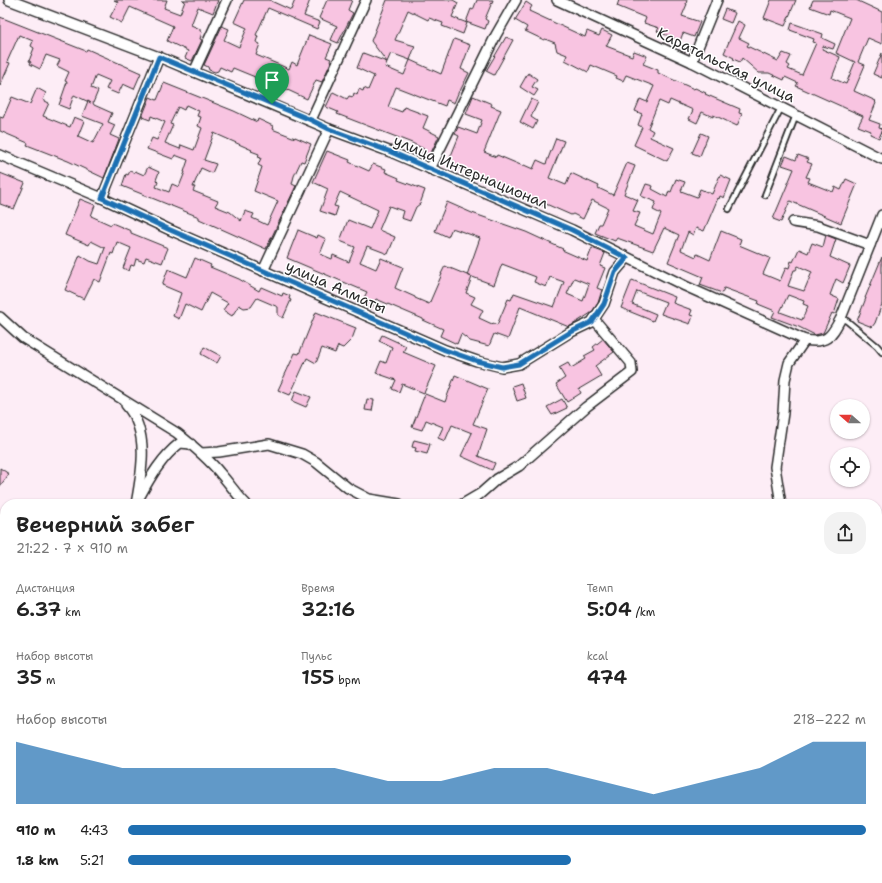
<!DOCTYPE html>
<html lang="ru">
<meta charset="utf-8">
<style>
body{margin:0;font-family:"Shantell Sans",sans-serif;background:#f2f2f2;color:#222;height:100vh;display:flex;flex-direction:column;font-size:15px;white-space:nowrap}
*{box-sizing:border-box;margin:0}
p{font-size:13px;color:#767676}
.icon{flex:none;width:22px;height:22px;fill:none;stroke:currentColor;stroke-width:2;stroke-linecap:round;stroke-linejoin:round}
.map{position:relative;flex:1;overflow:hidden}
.details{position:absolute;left:0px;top:499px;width:882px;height:384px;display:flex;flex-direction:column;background:#fff;border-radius:16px 16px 0 0;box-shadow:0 1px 3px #0004}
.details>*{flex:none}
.needle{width:26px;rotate:291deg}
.tools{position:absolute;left:830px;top:399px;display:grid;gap:8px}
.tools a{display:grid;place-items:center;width:40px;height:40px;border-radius:50%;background:#fff;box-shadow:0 1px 3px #0004;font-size:20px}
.pin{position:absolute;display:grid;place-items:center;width:34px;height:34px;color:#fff;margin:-41px -17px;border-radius:50% 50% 50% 0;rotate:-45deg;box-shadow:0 0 4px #0007}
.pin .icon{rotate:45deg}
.round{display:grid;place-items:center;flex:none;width:42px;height:42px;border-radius:16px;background:#f2f2f2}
.overview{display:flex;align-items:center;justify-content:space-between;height:68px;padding:0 16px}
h1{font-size:22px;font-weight:600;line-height:30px}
.figures{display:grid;grid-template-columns:repeat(3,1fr);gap:6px;height:68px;padding:4px 16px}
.figures div{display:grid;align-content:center}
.figures b{font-size:20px;font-weight:600}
.figures small{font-size:11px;font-weight:400}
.figures p{font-size:11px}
.chart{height:112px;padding:8px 16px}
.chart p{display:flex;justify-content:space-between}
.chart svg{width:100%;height:72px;margin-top:4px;fill:#1f6fb2;opacity:.7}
ul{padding:0 16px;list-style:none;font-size:13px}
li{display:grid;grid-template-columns:64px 48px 1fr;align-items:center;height:30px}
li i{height:10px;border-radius:5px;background:#1f6fb2}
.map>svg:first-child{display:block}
</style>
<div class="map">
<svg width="882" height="883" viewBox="0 0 882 883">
<rect width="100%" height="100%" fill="#fdedf6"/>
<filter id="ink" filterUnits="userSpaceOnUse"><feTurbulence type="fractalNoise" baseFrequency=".025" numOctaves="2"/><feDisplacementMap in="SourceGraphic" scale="8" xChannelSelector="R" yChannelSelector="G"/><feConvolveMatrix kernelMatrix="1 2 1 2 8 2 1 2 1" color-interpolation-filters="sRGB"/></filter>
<g filter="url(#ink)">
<g fill="#f8c4e1" stroke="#2b2b2b" fill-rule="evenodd">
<polygon points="114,0 167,0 164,8 180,14 185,1 182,0 218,0 213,13 198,7 191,25 200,29 200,31 202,32 200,39 202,40 192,61 185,58 188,51 167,41 173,26 130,7 122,23 110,17 118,2"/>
<polygon points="244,0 271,0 271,1 291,10 295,0 310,0 304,16 320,22 317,29 268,8 256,35 258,36 256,42 260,44 256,55 289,69 292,62 297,65 309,35 332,44 326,57 331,59 330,61 331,62 322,82 316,80 307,99 279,86 278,88 254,78 255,77 233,68 231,72 220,67 218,71 215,72 209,70 208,67 204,65 222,26 229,29 224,40 239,47 247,28 234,22"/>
<polygon points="327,0 352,0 348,10 353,13 338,43 331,40 337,26 319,18"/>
<polygon points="387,0 453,0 458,3 452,17 467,23 463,34 442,26 443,23 429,18 428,20 408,10 395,40 415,46 410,60 391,53 387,62 371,41"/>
<polygon points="477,0 493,0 485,19 488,21 485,29 466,22 471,9 473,10"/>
<polygon points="619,0 687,0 686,4 687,4 682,16 700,22 694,37 683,33 680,41 657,31 659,28 644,23 646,18 617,6"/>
<polygon points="771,0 796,0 785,26 764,18"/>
<polygon points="813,0 856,0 882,12 882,44 868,38 858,62 865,65 854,91 876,101 875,102 876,103 869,120 880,124 879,128 882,129 882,131 879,138 870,134 871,131 858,126 863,116 796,86 798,83 785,77 784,80 769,73 759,73 742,58 740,62 733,59 734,58 724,53 738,21 745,25 739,38 749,43 747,46 778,61 783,53 791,56 787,64 790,66 788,69 802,75 816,43 813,42 814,39 790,30 792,23 823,34 822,38 835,44 833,49 823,46 822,49 840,57 832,78 846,84 855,62 836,53 850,18 830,10 829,14 810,7"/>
<polygon points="526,2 532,6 529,11 585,37 587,31 599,36 602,30 612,35 606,46 632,56 634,51 647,56 643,64 658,70 658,73 694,89 695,88 706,93 705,94 740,109 739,113 742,114 737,126 718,117 713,115 713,117 702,112 697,123 689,119 693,110 670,100 668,105 659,101 648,128 653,131 650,137 674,148 667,161 634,145 642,127 638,125 642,114 635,111 640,99 647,102 654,86 626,75 623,81 616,78 617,76 591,65 588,72 565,60 567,55 557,51 555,43 545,39 544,40 525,31 527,27 515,20"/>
<polygon points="725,9 735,13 731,23 721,19"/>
<polygon points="0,17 86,51 87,49 141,73 134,89 123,84 118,94 106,89 110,81 96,75 91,88 98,91 93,103 94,105 112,113 108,122 115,125 110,135 119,139 104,178 68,161 27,145 28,143 0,131 0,117 3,118 12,97 30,104 37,88 46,93 43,100 49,103 43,116 70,127 74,117 84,121 78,136 80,137 93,143 103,124 82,116 88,101 91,103 74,95 69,109 59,105 67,82 65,81 69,72 57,66 60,60 46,55 40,69 30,64 31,62 29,61 34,48 31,46 33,41 19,35 7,62 10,63 0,86"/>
<polygon points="506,37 513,40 494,75 486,71"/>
<polygon points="454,39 470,45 461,69 469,73 460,91 459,91 454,103 447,100 445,106 396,87 388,107 402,112 404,107 428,116 423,128 439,136 429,157 422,154 424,149 412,143 337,114 338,112 326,107 333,92 347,99 349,96 353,97 354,93 357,95 359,89 363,91 364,88 368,90 374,76 357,68 363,53 387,62 385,67 404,75 410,60 441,74"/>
<polygon points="882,53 882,78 873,74"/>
<polygon points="528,73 537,79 532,87 538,90 534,96 520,87"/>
<path d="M164,83L234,111L257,122L258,119L273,126L272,129L295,138V137L311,144L304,162L301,161L294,176L292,184L296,186L266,249L199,219V217L122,186L126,174L128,175L130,171L134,173L135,171L144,175L148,167L159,172L156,180L158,182L156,187L169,192L172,184L179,187L185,172H184L188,160L175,155L173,159L147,149L152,138L157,140L165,122L151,116L150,120L142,117L150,97L157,100ZM186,105L199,111L197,116L201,117L198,126L202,128L194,150L181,145L180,149L165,143L173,125L170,124L178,107L184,110ZM214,133L252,150L251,151L259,154L258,157L261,158L258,165L262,167L254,191L278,201L267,225L252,218L254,214L245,211L241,221L230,212L215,206L218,201L193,191L195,187H193L201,168L212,173L216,164L204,160Z"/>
<path d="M473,96L492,104L491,106L501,110L484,152L496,157L497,155L523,166L524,165L533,169L537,160L546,164L556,138L564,141L549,178L566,185L571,173L599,186L598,188L613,195L627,163L635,166L624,194L638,200L633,211L640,213L634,226L653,234L661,214L653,210L656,202L641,196L646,184L653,186L652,189L667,197L669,191L671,192L676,179L685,182L681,191L697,197L700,189L712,194L720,175L731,180L724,198L720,196L719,199L718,198L704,231L696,228L693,235L688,232L681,250L696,257L697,254L710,260L721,231L741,239L739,245L770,258L763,274L780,281L786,267L789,268L791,261L793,262L799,249L808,253L812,243L823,247L826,235L836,239L830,257L850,266L843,283L836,279L830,295L839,299L834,314L832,313L823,333L815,335L799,327L772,317L775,311L758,304L759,301L724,288L722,293L700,285L703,277L668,262L679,235L664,228L653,251L617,238L615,241L595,233L599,224H601L608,208L592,200L583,219L573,214L571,215L546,204L544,206L448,163L459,136L455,134L458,127L477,134L482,120L466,114ZM798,266L812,272L804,291L788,286L794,270H796ZM788,295L804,301L803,304L808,306L802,320L780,312Z"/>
<polygon points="531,99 538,102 531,117 537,121 533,129 520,122"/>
<polygon points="701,133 708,136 700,156 692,153"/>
<path d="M327,151L350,160L349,162L369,171L373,164L386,169L385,172L399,178L398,180L425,190L420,204L416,207L410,221L401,218L403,211L389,206L379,230L395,237L388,254L367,246L360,262L376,269L381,258L403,267L395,288L415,297V298L429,304L442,274H441L445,266L472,277L466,293L475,297L471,304L483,310L479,318L492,324L493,323L497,325L508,299L511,300L514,293L554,307L564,282L550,277L546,287L534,282L536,277L502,264L494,285L467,275L480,238L452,228L448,237L435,231L447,202L472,213L526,232L563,249L562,250L587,261L592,248L605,253L600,266L605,268L597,288L602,290L598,303L591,313L569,327L520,307L508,339L494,334L489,346L470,341L461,334L457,344L440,336L443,329L423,320V319L376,299L371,309L361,303L367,292L287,258L298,230L317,238L318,235L326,239L320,254L332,259L333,255L349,262L355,247L340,241L348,220L370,229L378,210L340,192L334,206L338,207L335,216L320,211L328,189L313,182ZM574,278L589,284L583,301L567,294Z"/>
<polygon points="798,155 809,159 807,162 812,164 806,177 810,178 808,182 833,192 835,187 841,190 846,179 857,184 841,223 790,201 781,222 773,219 794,169 782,165 786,156 796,160"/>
<polygon points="0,173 25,183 14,209 0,204"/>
<polygon points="80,199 95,205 91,216 111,225 112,223 131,231 131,233 168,248 162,263 146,257 144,262 136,259 134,266 131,265 129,271 123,268 131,248 117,242 113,254 111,253 100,282 94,279 84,299 65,290 80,255 90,261 99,264 105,248 91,241 89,245 65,235"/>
<polygon points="882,257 882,304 875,323 872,327 857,321 866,298 865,298"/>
<polygon points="195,258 211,265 210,267 239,279 259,291 261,287 282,296 283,293 290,296 289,299 291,300 283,318 278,315 278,307 257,298 251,307 244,308 239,305 232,316 223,310 228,303 210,293 201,312 185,304 179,319 173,316 181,293 162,285 168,269 187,277"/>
<polygon points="632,280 675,297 673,303 692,310 690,315 693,316 690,324 661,314 666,302 637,291 632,304 656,314 653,321 621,308"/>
<polygon points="316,312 356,328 352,339 343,348 338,346 335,353 322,348 316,363 307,358 290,395 278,390 295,353 299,354"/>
<polygon points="382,335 406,346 403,352 436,366 424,393 402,384 399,392 392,389 396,380 376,373 381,361 386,363 392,347 379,341"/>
<polygon points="603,339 614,352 595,366 601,376 579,389 581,393 567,402 556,384 565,378 559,368 568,363 571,368 586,359 584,356 595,350 593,347"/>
<polygon points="204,347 221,356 217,363 201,354"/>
<polygon points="455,375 488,389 473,424 487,429 478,456 495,463 492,470 461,456 472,433 452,425 445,441 438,438 443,427 426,420 422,430 412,427 425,394 445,402"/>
<polygon points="521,383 526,398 517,401 512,386"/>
<polygon points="296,391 311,397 306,407 292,401"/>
<polygon points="367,399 374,400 372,411 365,410"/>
<polygon points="562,399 567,408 552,415 547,407"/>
<polygon points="414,440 430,444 427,454 415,451 416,448 412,447"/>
<polygon points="0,468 9,474 0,486"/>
</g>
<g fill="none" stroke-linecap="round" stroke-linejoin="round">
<g stroke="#2b2b2b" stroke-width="8">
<g id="service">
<polyline points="765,195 796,115"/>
<polyline points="729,209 781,108"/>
<polyline points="841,318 847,321 877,346 882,352"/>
<polyline points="0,621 5,625"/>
</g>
</g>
<g stroke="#2b2b2b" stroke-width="12">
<g id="minor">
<path d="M9,0L159,57L329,129L391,152L572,230L685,286L805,340C828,344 831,336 841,318L882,215"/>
<polyline points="557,0 692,62 882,159"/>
<polyline points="692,62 717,0"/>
<polyline points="194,72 227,0"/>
<polyline points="311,120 366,0"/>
<polyline points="0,155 102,198 168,229 445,350 477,361 502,367 519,364 569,333 592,322 604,304 615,272 627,258"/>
<polyline points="430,169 496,35 516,0"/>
<polyline points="102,198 159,57"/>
<polyline points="793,222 818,226 870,245"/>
<polyline points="263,271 329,129"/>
<path d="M0,317L23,338L177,433C192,445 208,458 220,473C229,483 236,494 246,504"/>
<path d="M126,405C150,431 142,472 136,504"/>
<polyline points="201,453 219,452 269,444 302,454 316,462 348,488 369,499 399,504"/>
<path d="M140,496C151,476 162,457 180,443L191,444"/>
<polyline points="463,504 480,494 497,479 519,466 586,407 632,372 631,363 594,319"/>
<polyline points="781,504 775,467 783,413 785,380 789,363 805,340"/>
<polyline points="877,627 882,627"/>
<polyline points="0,714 5,712"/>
<polyline points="877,788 882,788"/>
<polyline points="731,883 731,878"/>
</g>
</g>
<use href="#service" stroke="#fff" stroke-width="4.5"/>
<use href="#minor" stroke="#fff" stroke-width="9"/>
</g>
</g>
<g fill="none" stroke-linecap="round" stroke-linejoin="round" filter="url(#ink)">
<g stroke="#fff" stroke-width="8">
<polygon id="route" points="159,57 311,120 329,129 391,152 572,230 627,258 615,272 604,304 592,322 569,333 519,364 502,367 477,361 445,350 168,229 102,198"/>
</g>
<use href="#route" stroke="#1f6fb2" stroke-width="5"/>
</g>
<g text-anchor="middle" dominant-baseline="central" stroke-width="3" stroke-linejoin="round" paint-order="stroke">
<g font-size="15" fill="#2b2b2b" stroke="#fff">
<text transform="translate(726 65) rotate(26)">Каратальская улица</text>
<text transform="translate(471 172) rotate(23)">улица Интернационал</text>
<text transform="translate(336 287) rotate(24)">улица Алматы</text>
</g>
</g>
</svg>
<div class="tools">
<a><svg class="needle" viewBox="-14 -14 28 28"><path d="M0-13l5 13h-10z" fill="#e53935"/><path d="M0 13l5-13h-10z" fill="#767676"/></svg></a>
<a><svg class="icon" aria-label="locate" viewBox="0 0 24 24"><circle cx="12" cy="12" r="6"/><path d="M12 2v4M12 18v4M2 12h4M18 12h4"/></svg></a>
</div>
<div class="pin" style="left:272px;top:104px;background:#1e9e55"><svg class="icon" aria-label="arrive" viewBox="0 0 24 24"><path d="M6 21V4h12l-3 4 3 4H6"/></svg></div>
<section class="details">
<div class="overview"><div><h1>Вечерний забег</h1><p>21:22 · 7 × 910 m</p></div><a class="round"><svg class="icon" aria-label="share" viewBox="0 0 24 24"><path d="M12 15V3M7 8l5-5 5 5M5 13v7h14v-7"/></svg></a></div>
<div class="figures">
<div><p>Дистанция</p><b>6.37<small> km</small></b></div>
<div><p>Время</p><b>32:16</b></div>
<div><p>Темп</p><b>5:04<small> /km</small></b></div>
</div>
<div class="figures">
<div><p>Набор высоты</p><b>35<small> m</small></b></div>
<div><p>Пульс</p><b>155<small> bpm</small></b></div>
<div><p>kcal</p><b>474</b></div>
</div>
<div class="chart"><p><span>Набор высоты</span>218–222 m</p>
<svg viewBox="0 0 160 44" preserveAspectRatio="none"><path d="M0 44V6L10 14L20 22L30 22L40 22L50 22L60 22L70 30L80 30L90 22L100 22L110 30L120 38L130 30L140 22L150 6L160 6V44z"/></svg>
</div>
<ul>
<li><b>910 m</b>4:43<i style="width:100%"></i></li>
<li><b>1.8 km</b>5:21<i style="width:60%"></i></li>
</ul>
</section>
</div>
